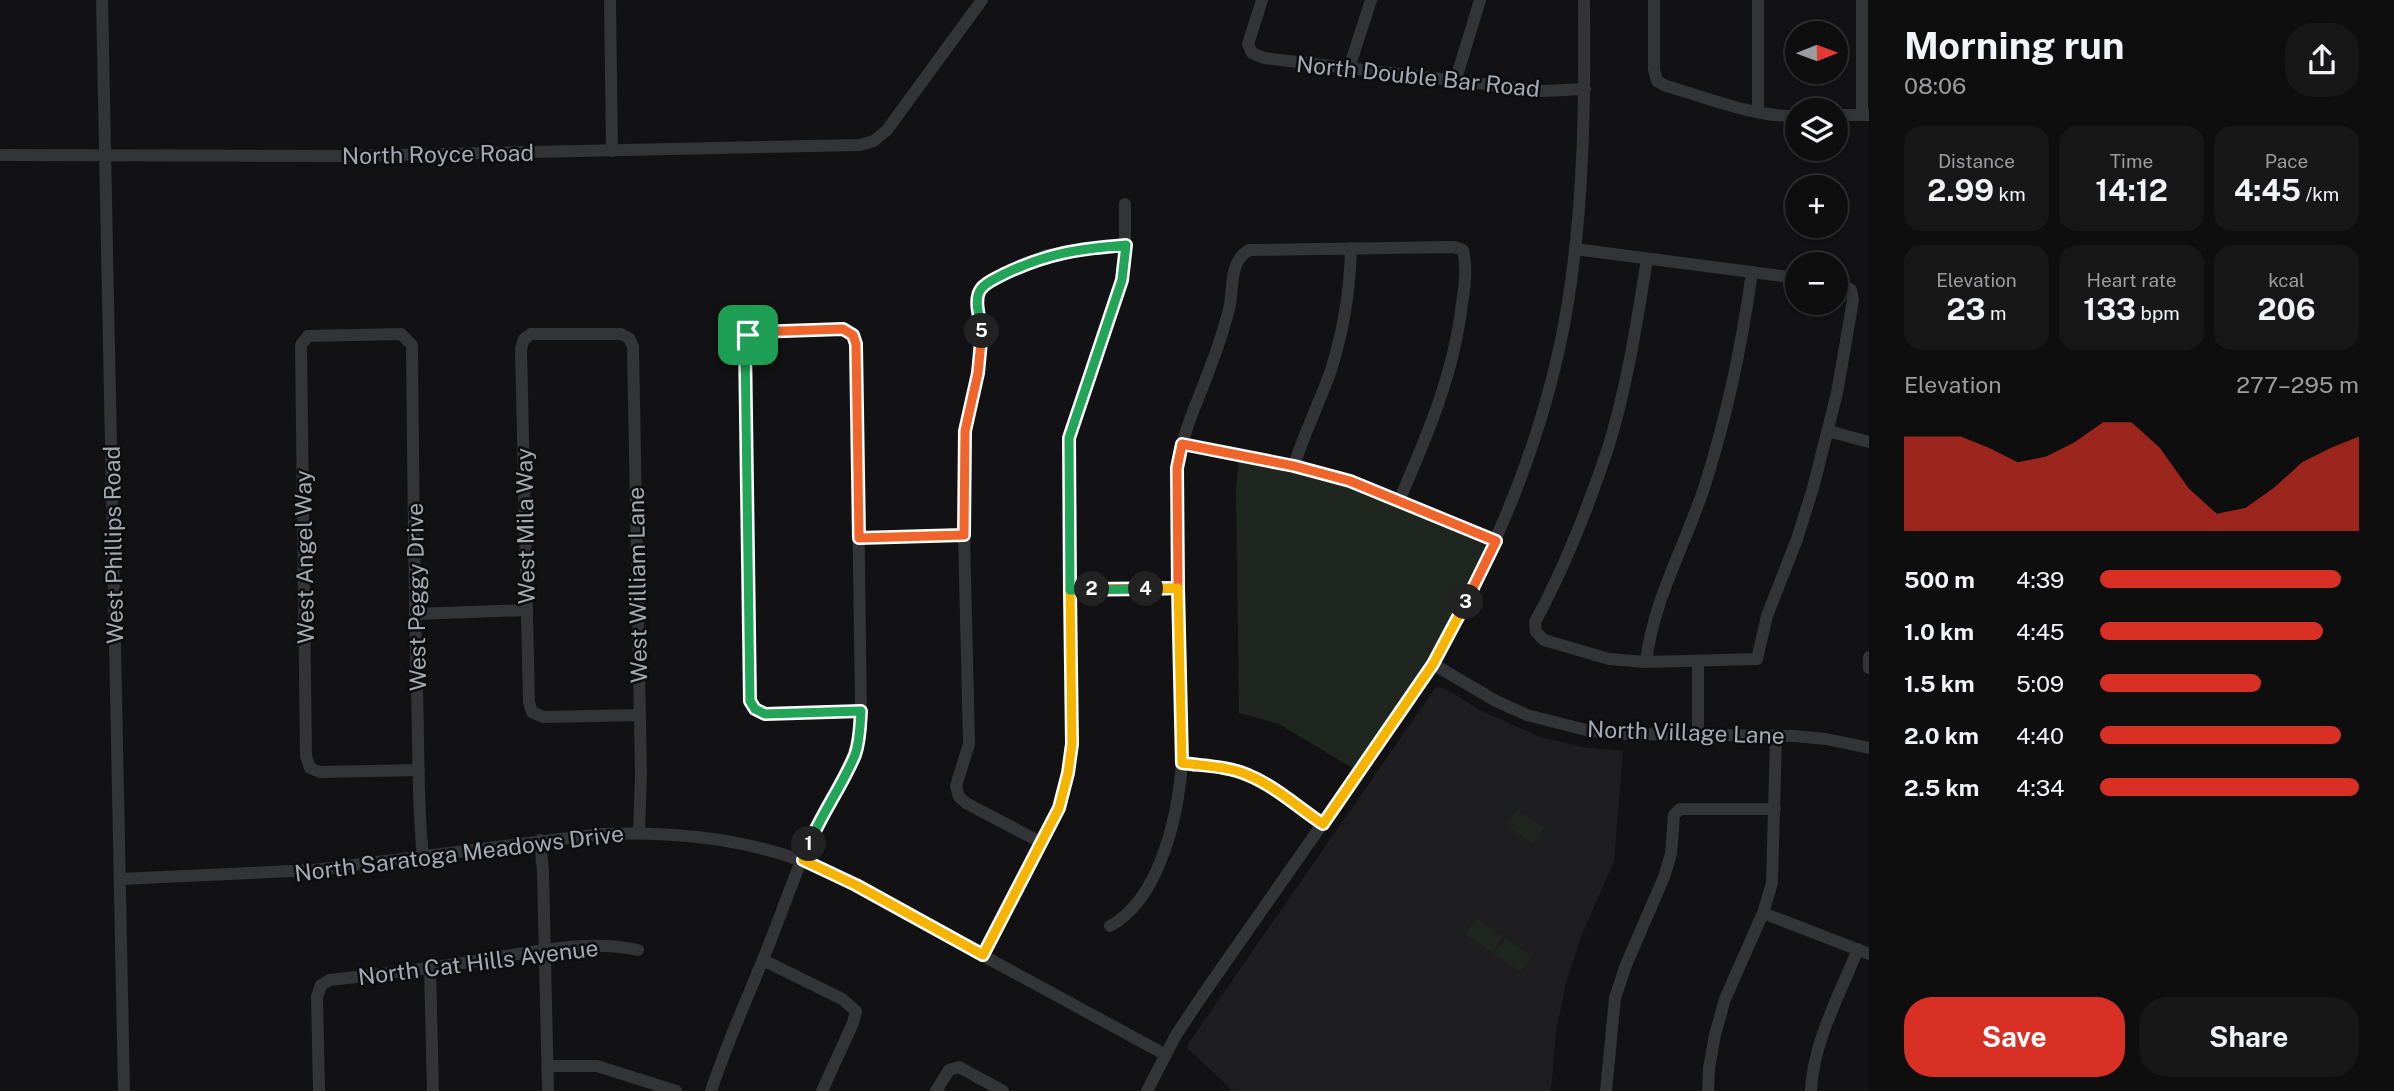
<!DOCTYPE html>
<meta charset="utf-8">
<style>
body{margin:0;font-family:"Public Sans",sans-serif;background:#171718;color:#f1f3f6;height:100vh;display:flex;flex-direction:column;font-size:26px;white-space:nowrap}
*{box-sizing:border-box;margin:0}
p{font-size:23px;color:#9b9c9e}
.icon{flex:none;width:38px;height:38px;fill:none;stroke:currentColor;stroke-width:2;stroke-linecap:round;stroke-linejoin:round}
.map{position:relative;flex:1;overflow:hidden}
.panel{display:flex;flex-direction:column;background:#0e0e0f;width:525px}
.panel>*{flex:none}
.needle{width:46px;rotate:89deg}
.controls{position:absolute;left:1785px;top:21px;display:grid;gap:14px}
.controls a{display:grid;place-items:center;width:63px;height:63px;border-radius:50%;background:#0e0e0f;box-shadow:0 2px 5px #0004,0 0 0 2px #2e2e2f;font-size:35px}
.pin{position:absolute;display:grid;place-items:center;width:60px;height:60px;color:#fff;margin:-30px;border-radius:14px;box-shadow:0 4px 10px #0006}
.km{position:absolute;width:35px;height:35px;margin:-18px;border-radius:50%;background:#222;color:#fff;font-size:19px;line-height:35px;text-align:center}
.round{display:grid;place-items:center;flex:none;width:74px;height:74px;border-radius:28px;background:#171718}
.overview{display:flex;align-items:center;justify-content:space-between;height:119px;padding:0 35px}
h1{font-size:38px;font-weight:700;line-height:52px}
.metrics{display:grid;grid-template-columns:repeat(3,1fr);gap:10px;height:119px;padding:7px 35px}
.metrics div{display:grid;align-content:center;border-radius:18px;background:#171718;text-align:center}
.metrics b{font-size:30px;font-weight:700}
.metrics small{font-size:19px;font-weight:400}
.metrics p{font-size:19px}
.chart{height:196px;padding:14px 35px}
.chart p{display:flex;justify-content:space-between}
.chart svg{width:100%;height:126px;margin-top:7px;fill:#d93025;opacity:.7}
.action{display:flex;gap:14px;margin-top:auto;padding:14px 35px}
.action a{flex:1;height:80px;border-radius:28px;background:#d93025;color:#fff;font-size:28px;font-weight:700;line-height:80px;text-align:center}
.action a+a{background:#171718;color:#f1f3f6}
ul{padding:0 35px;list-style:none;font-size:23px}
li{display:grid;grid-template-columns:112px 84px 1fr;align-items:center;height:52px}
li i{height:18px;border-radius:9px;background:#d93025}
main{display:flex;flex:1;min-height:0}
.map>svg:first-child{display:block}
</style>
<main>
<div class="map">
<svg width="1869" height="1091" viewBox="0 0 1869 1091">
<rect width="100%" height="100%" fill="#121214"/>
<polygon fill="#1e1e21" points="1436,687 1444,688 1480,710 1540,737 1582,747 1623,751 1614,861 1579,942 1565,987 1556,1032 1551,1091 1233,1091 1188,1049 1188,1044"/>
<g fill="#1e261f">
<polygon points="1239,455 1328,474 1495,541 1466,602 1359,772 1279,724 1239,713 1236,489"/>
<polygon points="1517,810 1544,828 1533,844 1507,825"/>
<polygon points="1476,918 1502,936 1492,952 1465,934"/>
<polygon points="1505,938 1532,957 1521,972 1494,954"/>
</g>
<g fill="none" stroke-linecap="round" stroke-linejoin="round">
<g stroke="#333438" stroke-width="12">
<polyline points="102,0 124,1091"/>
<polyline points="610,0 612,151"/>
<polyline points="1262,0 1248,44 1252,53 1264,58 1543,91 1585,89"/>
<path d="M1654,0V69L1657,81L1666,86C1708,98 1754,117 1797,116"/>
<polyline points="1758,0 1758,112"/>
<polyline points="1862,0 1862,115"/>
<polyline points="1349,68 1371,0"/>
<polyline points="1455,82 1480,0"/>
<polyline points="1836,115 1869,115"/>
<polyline points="0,155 346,156 860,145 874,141 887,130 982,0"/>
<polyline points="1575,249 1797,278"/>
<path d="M1647,259C1637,322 1627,387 1608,448C1590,503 1563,571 1535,622L1536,632L1544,640L1609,659L1646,662L1757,659L1767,616L1797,539L1813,488L1837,393L1853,300L1851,290L1842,284L1836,283"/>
<polyline points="1828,431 1869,442"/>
<polyline points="1182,444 1294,466 1350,480 1495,541"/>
<path d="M1294,466C1304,433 1320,402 1331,370C1344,329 1350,290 1351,248"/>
<polyline points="859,538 964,535"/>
<polyline points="1070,590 1178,588"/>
<polyline points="415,614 527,610"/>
<polyline points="1869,657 1869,668"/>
<path d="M1646,662C1653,600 1686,544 1705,485C1727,416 1742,344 1752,272"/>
<polyline points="1433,664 1496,701 1527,715 1590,731 1624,734 1794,736 1826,739 1869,748"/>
<polyline points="1698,735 1698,662"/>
<path d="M1182,763C1204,766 1228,766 1248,775C1275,786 1299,808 1323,824"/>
<path d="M419,770L320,772L310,768L306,756L301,345L308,336L401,334L412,345C413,461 414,576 417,691C419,746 417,802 423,856"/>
<polyline points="639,832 641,775 633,347 629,338 621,334 531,334 524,339 521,349 529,702 532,712 543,717 640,715"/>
<polyline points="540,840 543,872 548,1091"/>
<polyline points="1042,843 966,803 959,797 956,786 969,744 964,535 965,431 978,373 982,332 977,297 981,288 992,280 1044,256 1085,248 1126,245"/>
<path d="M120,879L314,870L601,834C678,831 758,839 829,872L1166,1055"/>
<polyline points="1763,913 1869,954"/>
<path d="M1110,926C1160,899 1178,816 1182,763L1177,469C1182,432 1199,399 1211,365C1218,348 1223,331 1228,313C1235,291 1227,263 1249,250L1454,247L1463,250C1467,268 1465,285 1462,303C1454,374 1427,436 1399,501"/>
<polyline points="983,955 1059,808 1068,773 1072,744 1069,438 1122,280 1125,261 1125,204"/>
<polyline points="763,960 842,999 856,1011 853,1023 822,1091"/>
<polyline points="430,968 433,1091"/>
<polyline points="547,1066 597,1066 676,1091"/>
<path d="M319,1091L317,997L321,985L330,980C374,975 419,970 463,963C519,955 581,938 638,950"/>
<path d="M711,1091C727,1042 749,995 768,947C785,905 799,860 820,819C840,777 859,762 861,711L856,344L853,335L843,329L754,332L748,335L745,343L750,701L755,710L765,714L861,711"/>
<polyline points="936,1091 949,1070 959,1067 1003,1091"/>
<path d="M1147,1091L1176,1035L1202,996C1254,921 1307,846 1360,770C1385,735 1413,699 1434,661C1497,550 1548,428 1568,302C1584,202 1585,101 1584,0"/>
<polyline points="1606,1091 1615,998 1626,965 1664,877 1671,854 1674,815 1680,809 1775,809"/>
<polyline points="1708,1091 1709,1068 1715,1035 1725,999 1763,913 1772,883 1776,736"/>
<path d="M1811,1091C1813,1042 1840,994 1858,949"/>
</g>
</g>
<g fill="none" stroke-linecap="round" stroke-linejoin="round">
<g stroke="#fff" stroke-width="14">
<path id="split-1" d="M748,335L745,344L750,701L755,709L765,714L861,711C860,726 860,741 855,755C842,786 822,813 809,844"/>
</g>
<g stroke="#fff" stroke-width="14">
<polyline id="split-2" points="809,844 803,860 856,885 983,955 1059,808 1068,773 1072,744 1070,590 1092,589"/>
</g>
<g stroke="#fff" stroke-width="14">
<polyline id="split-3" points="1092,589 1178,588 1177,468 1182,444 1294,466 1350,481 1496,541 1466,602"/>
</g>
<g stroke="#fff" stroke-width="14">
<path id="split-4" d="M1146,589L1178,588L1182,763C1204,766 1228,766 1248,775C1275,786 1299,808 1323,824L1433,664L1466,602"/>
</g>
<g stroke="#fff" stroke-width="14">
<path id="split-5" d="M982,331C980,319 973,299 981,289C986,282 997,278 1004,274C1048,253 1078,249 1126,245L1122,280L1069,438L1070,590L1146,589"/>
</g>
<g stroke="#fff" stroke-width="14">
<polyline id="split-6" points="748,335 754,332 843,329 853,335 856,344 859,538 964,535 965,431 978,373 982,331"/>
</g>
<use href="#split-1" stroke="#22a559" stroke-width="9"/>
<use href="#split-2" stroke="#f5b400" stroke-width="9"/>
<use href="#split-3" stroke="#f0652b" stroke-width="9"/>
<use href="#split-4" stroke="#f5b400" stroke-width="9"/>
<use href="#split-5" stroke="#22a559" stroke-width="9"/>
<use href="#split-6" stroke="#f0652b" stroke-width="9"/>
</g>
<g text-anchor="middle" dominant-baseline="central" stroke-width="5" stroke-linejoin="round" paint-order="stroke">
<g font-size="23" fill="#a4aab4" stroke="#0d0d0f">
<text transform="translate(1418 76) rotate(6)">North Double Bar Road</text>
<text transform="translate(438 154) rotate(-1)">North Royce Road</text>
<text transform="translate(525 526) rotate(-91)">West Mila Way</text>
<text transform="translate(113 545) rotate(-91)">West Phillips Road</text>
<text transform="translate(304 557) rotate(-91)">West Angel Way</text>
<text transform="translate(637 585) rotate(-91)">West William Lane</text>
<text transform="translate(416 597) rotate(-91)">West Peggy Drive</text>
<text transform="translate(1686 732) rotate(2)">North Village Lane</text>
<text transform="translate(459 853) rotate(-7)">North Saratoga Meadows Drive</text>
<text transform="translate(478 962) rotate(-7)">North Cat Hills Avenue</text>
</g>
</g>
</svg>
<div class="controls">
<a><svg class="needle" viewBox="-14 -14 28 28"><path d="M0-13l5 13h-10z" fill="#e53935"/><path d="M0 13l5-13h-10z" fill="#9b9c9e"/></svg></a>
<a><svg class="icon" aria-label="layers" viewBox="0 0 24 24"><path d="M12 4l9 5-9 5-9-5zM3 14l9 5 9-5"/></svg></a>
<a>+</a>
<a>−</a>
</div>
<div class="pin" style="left:748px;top:335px;background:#1e9e55"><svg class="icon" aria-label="arrive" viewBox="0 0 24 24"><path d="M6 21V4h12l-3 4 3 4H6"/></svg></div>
<b class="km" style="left:809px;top:844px">1</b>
<b class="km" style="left:1092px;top:589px">2</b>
<b class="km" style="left:1466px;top:602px">3</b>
<b class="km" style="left:1146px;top:589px">4</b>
<b class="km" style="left:982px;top:331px">5</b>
</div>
<section class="panel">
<div class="overview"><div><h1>Morning run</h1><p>08:06</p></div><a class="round"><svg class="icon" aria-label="share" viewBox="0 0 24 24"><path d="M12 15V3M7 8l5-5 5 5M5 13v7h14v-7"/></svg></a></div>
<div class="metrics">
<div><p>Distance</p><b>2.99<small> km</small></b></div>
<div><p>Time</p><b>14:12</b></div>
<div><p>Pace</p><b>4:45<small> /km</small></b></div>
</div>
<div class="metrics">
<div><p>Elevation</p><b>23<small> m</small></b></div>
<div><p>Heart rate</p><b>133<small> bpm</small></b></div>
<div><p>kcal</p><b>206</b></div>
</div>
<div class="chart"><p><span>Elevation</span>277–295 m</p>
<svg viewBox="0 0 160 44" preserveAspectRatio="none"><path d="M0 44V11L10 11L20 11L30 15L40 20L50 18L60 13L70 6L80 6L90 15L100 29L110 38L120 36L130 29L140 20L150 15L160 11V44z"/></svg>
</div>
<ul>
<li><b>500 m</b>4:39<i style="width:93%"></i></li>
<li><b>1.0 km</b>4:45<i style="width:86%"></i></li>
<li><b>1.5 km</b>5:09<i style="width:62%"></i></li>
<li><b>2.0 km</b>4:40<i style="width:93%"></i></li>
<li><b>2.5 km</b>4:34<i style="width:100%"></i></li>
</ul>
<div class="action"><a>Save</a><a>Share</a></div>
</section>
</main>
